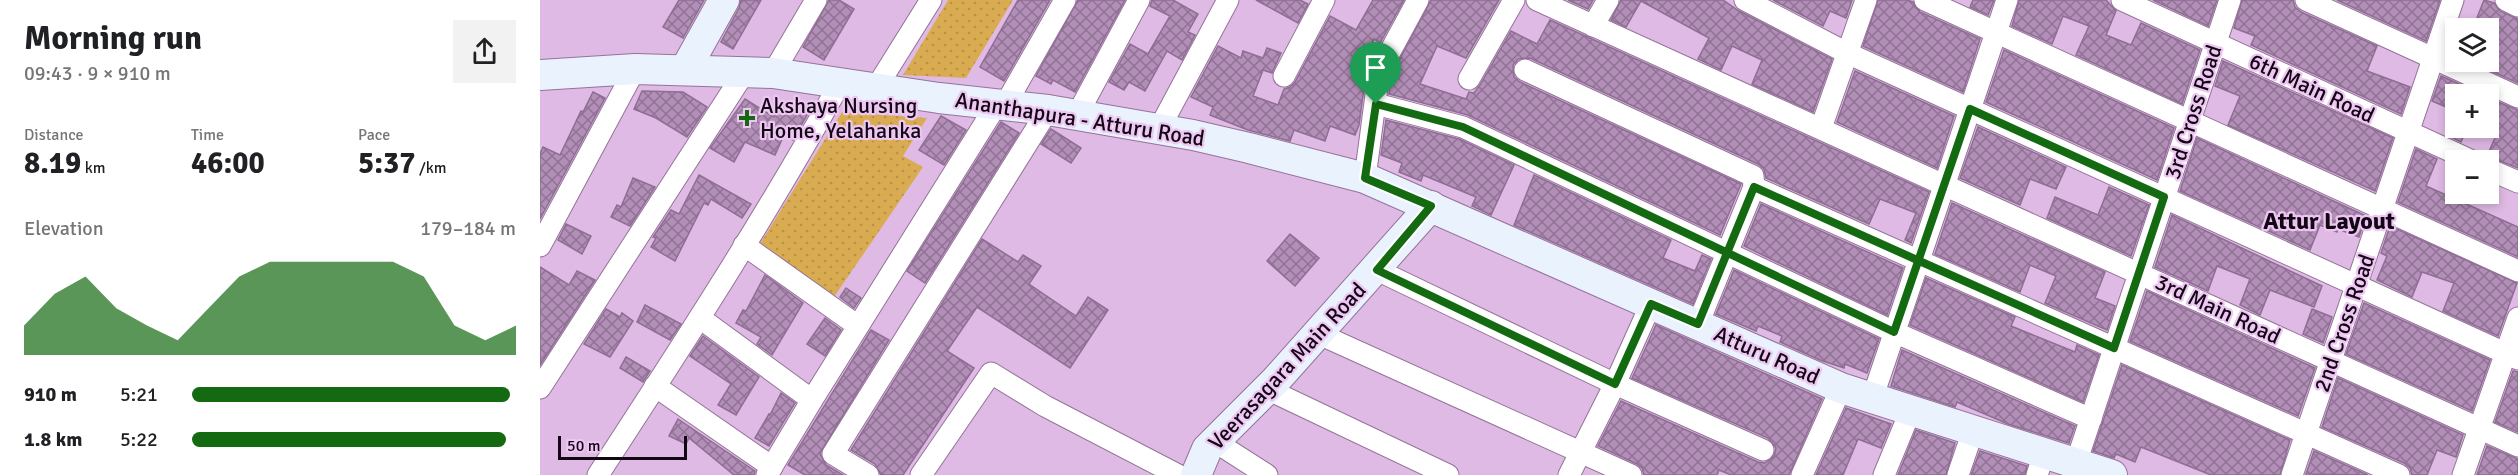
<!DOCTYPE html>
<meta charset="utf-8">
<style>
body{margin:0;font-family:Signika,sans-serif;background:#f2f2f2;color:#202124;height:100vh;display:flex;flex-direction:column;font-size:22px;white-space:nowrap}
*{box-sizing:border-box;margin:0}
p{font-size:20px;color:#757577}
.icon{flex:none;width:33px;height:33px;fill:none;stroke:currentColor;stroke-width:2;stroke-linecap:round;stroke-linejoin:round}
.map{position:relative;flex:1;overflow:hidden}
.sheet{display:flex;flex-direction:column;background:#fff;width:540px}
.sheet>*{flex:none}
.fabs{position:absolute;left:1905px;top:18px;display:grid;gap:12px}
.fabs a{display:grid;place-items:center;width:54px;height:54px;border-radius:0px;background:#fff;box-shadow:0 3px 9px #0003;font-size:30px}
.scale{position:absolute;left:18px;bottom:15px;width:129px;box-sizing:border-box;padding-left:6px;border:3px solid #130715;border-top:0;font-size:16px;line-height:21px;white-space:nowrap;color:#130715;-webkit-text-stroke:4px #edc7f1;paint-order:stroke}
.pin{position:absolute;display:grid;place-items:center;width:51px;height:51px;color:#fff;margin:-62px -26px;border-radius:50% 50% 50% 0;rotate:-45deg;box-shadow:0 0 6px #0007}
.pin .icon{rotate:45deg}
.round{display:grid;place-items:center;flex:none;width:63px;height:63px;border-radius:0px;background:#f2f2f2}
.summary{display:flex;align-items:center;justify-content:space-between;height:102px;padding:0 24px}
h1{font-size:33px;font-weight:800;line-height:45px}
.metrics{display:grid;grid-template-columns:repeat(3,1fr);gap:9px;height:102px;padding:6px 24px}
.metrics div{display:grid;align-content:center}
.metrics b{font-size:30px;font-weight:800}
.metrics small{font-size:16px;font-weight:400}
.metrics p{font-size:16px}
.chart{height:168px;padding:12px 24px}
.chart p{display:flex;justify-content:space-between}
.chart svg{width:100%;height:108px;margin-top:6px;fill:#146a11;opacity:.7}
ul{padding:0 24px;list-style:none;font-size:20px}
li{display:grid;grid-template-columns:96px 72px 1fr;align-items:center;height:45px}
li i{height:15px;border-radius:8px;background:#146a11}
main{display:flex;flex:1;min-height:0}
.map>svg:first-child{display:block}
</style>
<main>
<section class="sheet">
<div class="summary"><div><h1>Morning run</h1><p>09:43 · 9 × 910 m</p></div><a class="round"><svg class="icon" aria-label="share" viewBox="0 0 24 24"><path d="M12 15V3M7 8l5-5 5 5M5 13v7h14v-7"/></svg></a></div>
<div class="metrics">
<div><p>Distance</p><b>8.19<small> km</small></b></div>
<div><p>Time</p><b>46:00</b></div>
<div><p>Pace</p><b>5:37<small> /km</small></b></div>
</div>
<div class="chart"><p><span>Elevation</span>179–184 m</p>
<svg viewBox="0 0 160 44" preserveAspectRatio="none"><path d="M0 44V32L10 19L20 12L30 25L40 32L50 38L60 25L70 12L80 6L90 6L100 6L110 6L120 6L130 12L140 32L150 38L160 32V44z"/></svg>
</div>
<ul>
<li><b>910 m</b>5:21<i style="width:98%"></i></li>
<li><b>1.8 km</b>5:22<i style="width:97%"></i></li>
</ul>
</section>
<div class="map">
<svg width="1978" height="475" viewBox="0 0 1978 475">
<defs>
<pattern id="grass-dots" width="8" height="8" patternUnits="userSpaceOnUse" patternTransform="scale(1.5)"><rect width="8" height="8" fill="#daac52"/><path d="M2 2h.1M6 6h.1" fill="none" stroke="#ba9247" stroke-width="1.8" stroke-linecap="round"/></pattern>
<pattern id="building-cross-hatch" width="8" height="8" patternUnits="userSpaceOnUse" patternTransform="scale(1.5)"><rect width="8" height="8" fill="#b28fb7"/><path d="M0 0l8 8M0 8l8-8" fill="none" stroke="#907394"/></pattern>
</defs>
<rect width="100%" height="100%" fill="#dfbae4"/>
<g fill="url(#grass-dots)">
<polygon points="408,0 473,0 426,78 363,75"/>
<polygon points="302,112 387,118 363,156 383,167 294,297 218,247"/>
</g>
<g fill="url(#building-cross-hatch)" stroke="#8f6d94" stroke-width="1.5">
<polygon points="139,0 164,0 143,38 123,27"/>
<polygon points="201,0 221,0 193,49 181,42 199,8"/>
<polygon points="289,0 299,0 314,9 284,60 263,47"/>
<polygon points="478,0 510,0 464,81 440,67"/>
<polygon points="538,0 585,0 535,92 513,80 511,84 496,76"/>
<polygon points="612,0 633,0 658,14 648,32 655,35 642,60 627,51 605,91 589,82 584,90 569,82 590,44 608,54 630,16 610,6"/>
<polygon points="716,0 760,0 768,4 758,23"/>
<polygon points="833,0 864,0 840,43 834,39 820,78 825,80 819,125 815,135 790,126 785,141 754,130 750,141 708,130 670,115 673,107 651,97 678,46 701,58 703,51 723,58 727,48 741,53 732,73 723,70 713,96 738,105 744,89 750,87 755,82 790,16 816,30"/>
<polygon points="891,0 959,0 926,58 897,46 880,84 926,99 929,92 934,93 940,85 971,31 997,44 1010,20 1389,192 1371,243 1365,240 1376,213 1340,199 1329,224 1226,178 1224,169 1218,164 990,58 978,59 973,65 974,77 980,82 1201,184 1180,235 928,115 849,94 851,76"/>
<polygon points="1028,0 1053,0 1048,9"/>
<polygon points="1081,0 1183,0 1199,11 1292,59 1273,112 1212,84 1222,60 1192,46 1181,70 1158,59 1169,38 1101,1 1086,27 1071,20"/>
<polygon points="1233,0 1312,0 1306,18 1290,11 1283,26"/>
<polygon points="1338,0 1367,0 1373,2 1380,12 1440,39 1423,92 1323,46"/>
<polygon points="1433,0 1454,0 1448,15 1430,7"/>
<polygon points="1479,0 1566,0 1576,11 1566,35 1591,45 1601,23 1660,50 1642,104 1536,55 1549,26 1523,16 1512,44 1472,26"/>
<polygon points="1613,0 1677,0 1668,26"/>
<polygon points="1702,0 1753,0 1755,7 1761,12 1837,46 1827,71 1870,87 1861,114 1711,45 1715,36 1694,28"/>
<polygon points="1797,0 1900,0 1886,41"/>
<polygon points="1944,0 1954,3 1960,11 1978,19 1978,83 1931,62 1948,62 1948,28 1933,28"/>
<polygon points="1464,50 1634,128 1617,180 1446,102"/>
<polygon points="1683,61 1853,138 1835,191 1688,125 1700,96 1675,86"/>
<polygon points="1315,71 1414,116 1397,168 1297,122"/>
<polygon points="1901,76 1942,94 1916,94 1916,111 1892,101"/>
<polygon points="102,91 143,92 167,107 147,137 116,118 94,109"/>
<polygon points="53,92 65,98 0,219 0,154 3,147 20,155 41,111 43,112"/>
<polygon points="1948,98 1978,110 1978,168 1947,156 1958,131 1948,125"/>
<polygon points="205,99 234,117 240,102 267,115 253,140 244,135 235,155 205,142 194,162 170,148"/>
<polygon points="401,116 426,130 404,165 379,150"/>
<polygon points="846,120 919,139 974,165 951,215 932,206 936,197 883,175 881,181 859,172 862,163 841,155"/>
<polygon points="461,122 479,133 385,283 367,271"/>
<polygon points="1438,127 1526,167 1516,189 1490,179 1480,205 1420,178"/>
<polygon points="1912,128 1927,128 1921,142 1909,136"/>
<polygon points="511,129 541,148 531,163 501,144"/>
<polygon points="1657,138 1826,216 1819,237 1798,229 1797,232 1780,225 1770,250 1640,191"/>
<polygon points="1876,149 1897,159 1886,186 1978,227 1978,257 1858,202"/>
<polygon points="159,175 211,204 202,218 171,199 168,205 164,203 135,261 111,247 116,238 113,237 131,210 139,214"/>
<polygon points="994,175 1131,240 1123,258 1155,271 1162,255 1171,259 1153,304 974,225"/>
<polygon points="93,178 115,187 90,226 71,217 77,205 81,207"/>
<polygon points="1569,187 1609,205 1591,256 1507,218 1515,197 1558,215"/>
<polygon points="1412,203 1565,272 1555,298 1575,306 1567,330 1505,303 1516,276 1490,265 1480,292 1395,254"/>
<polygon points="1221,204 1363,268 1347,315 1204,246"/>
<polygon points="1632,215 1782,286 1774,307 1730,290 1720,315 1700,305 1710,279 1677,266 1668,291 1615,267"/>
<polygon points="26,224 51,236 42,254 18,240"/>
<polygon points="1850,226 1977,283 1958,336 1903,311 1914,283 1882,272 1872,297 1837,280 1847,256 1841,253"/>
<polygon points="750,234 779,258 755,286 727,261"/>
<polygon points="442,239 478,262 483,255 501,266 489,284 536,316 548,297 568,310 530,368 437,307 407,351 434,368 363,475 341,475 335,464 311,450"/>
<polygon points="0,267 29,285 37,271 55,280 0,365"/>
<polygon points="1194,270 1339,339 1327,373 1305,364 1304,368 1280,360 1240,342 1242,336 1218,326 1216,331 1176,314"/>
<polygon points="225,275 263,303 232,355 217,344 221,337 196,323 203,310 206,311"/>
<polygon points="1386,278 1475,317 1471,326 1535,352 1537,345 1559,355 1543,402 1370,325"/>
<polygon points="306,288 321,298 314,308 300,297"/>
<polygon points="1607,291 1775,368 1758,416 1590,341"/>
<polygon points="1824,303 1950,360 1932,411 1806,354"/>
<polygon points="105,305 141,324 130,340 97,322"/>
<polygon points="66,309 80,317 82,313 93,321 70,357 44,344"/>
<polygon points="1772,309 1792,317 1783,343 1763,334"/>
<polygon points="285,318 301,330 285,356 267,344"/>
<polygon points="1116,325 1282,399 1249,475 1191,475 1179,470 1177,475 1104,475 1102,468 1097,464 1058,446 1081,401 1218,462 1225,463 1234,456 1236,448 1228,438 1092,378"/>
<polygon points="331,330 349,340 280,453 286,465 303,475 265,475 248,465"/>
<polygon points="163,336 219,377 196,415 178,405 191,384 150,356"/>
<polygon points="1362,350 1535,426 1529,443 1468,424 1417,402 1415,407 1351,386"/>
<polygon points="86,357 110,371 103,382 80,368"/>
<polygon points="1582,365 1750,440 1740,475 1671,475 1601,447 1595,462 1576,454 1574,458 1553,451"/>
<polygon points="1973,371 1978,372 1978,432 1955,422"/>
<polygon points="1798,378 1923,435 1916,457 1897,450 1887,475 1872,475 1870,468 1864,463 1782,427"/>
<polygon points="241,393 255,403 229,446 215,438 229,414 230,415"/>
<polygon points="1306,408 1351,424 1341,448 1318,439 1303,475 1276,475"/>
<polygon points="138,419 215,471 214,475 194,475 149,438 146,444 129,436"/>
<polygon points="1376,430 1415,443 1406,475 1358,475"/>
<polygon points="1947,446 1978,459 1978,475 1937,475"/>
<polygon points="1440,451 1487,466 1485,475 1431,475"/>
<polygon points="1774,451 1828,475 1766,474"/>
</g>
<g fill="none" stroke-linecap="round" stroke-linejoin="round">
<g stroke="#95739a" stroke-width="23">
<g id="street">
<polyline points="997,0 1978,446"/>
<polyline points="1205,0 1307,53 1978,359"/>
<polyline points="1385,0 1978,271"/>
<polyline points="1582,0 1930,160"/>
<polyline points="1766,0 1978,97"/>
<polyline points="1966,0 1978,6"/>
<polyline points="1053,26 1068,0"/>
<polyline points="985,70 1213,176 1214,187 1158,324"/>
<polyline points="233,73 276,0"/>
<polyline points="744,76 784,0"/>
<polyline points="929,79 974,0"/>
<polyline points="336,88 391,0"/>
<polyline points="836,104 923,127 1354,332 1551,419"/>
<polyline points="465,105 525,0"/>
<polyline points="537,115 599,0"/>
<polyline points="1281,128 1326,0"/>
<polyline points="619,129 688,0"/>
<polyline points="1948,169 1978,182"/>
<polyline points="825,178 839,72 878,0"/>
<polyline points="1214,187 1859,475"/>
<polyline points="204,245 318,326"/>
<polyline points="0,246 95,69"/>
<polyline points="837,270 1075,384 1223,450"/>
<polyline points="160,318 272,400"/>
<polyline points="779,334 1091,475"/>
<polyline points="115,386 232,467"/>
<polyline points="0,388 204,73"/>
<polyline points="727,389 908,475"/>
<polyline points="1332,399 1467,0"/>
<polyline points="674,441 727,475"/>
<polyline points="1536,463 1690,0"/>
<path d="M58,475C142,346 226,217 300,83"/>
<polyline points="227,475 272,400 457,104"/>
<polyline points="328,475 293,454 508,110"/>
<polyline points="381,475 451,373 505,406 638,475"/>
<polyline points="1029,475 1075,384 1111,304"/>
<polyline points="1262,475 1301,388"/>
<polyline points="1344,475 1370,412"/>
<polyline points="1418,475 1433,431"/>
<polyline points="1497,475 1504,454"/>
<polyline points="1752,475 1913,0"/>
<polyline points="1923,475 1978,318"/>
</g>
</g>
<g stroke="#95739a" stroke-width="32">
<g id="secondary">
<polyline points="145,70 184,0"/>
<polyline points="0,75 95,69 233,73 399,98 508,110 653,135 709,148 825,178 1301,388 1572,475"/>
<polyline points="656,475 667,449 736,380 891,206"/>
</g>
</g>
<use href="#street" stroke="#fff" stroke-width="21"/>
<use href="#secondary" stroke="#eaf2fe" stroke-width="30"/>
</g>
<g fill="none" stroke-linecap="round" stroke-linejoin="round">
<g stroke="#fff" stroke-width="12">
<path id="route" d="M836,104L825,178L891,206L837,270L1075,384L1111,304L1158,324L1214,187C1334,241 1454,294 1574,348L1624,197L1430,109L1354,332L923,127L836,104"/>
</g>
<use href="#route" stroke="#146a11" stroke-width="8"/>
</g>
<path fill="#146a11" stroke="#edc7f1" stroke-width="2" d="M204 109h6v6h6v6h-6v6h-6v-6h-6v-6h6z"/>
<g text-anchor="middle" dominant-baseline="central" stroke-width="4.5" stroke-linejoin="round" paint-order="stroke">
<g font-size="22" fill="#130715" stroke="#edc7f1">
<text transform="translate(1772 88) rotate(25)">6th Main Road</text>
<text transform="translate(1653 112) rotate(-72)">3rd Cross Road</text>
<text transform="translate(540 119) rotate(9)">Ananthapura - Atturu Road</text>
<text transform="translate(1678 309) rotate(25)">3rd Main Road</text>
<text transform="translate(1804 323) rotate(-71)">2nd Cross Road</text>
<text transform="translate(1227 355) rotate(24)">Atturu Road</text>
<text transform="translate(747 366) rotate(-47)">Veerasagara Main Road</text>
</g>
<g font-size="22" fill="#130715" stroke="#edc7f1" text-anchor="start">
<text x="220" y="105">Akshaya Nursing<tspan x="220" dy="25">Home, Yelahanka</tspan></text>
</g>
<g font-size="24" font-weight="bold" fill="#130715" stroke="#edc7f1">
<text x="1789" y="221">Attur Layout</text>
</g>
</g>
</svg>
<div class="fabs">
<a><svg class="icon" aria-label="layers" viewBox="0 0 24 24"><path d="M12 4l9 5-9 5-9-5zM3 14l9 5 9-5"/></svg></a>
<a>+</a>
<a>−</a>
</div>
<div class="scale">50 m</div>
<div class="pin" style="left:836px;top:104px;background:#1e9e55"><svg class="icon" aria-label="arrive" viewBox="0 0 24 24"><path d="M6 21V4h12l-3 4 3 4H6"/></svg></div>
</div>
</main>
